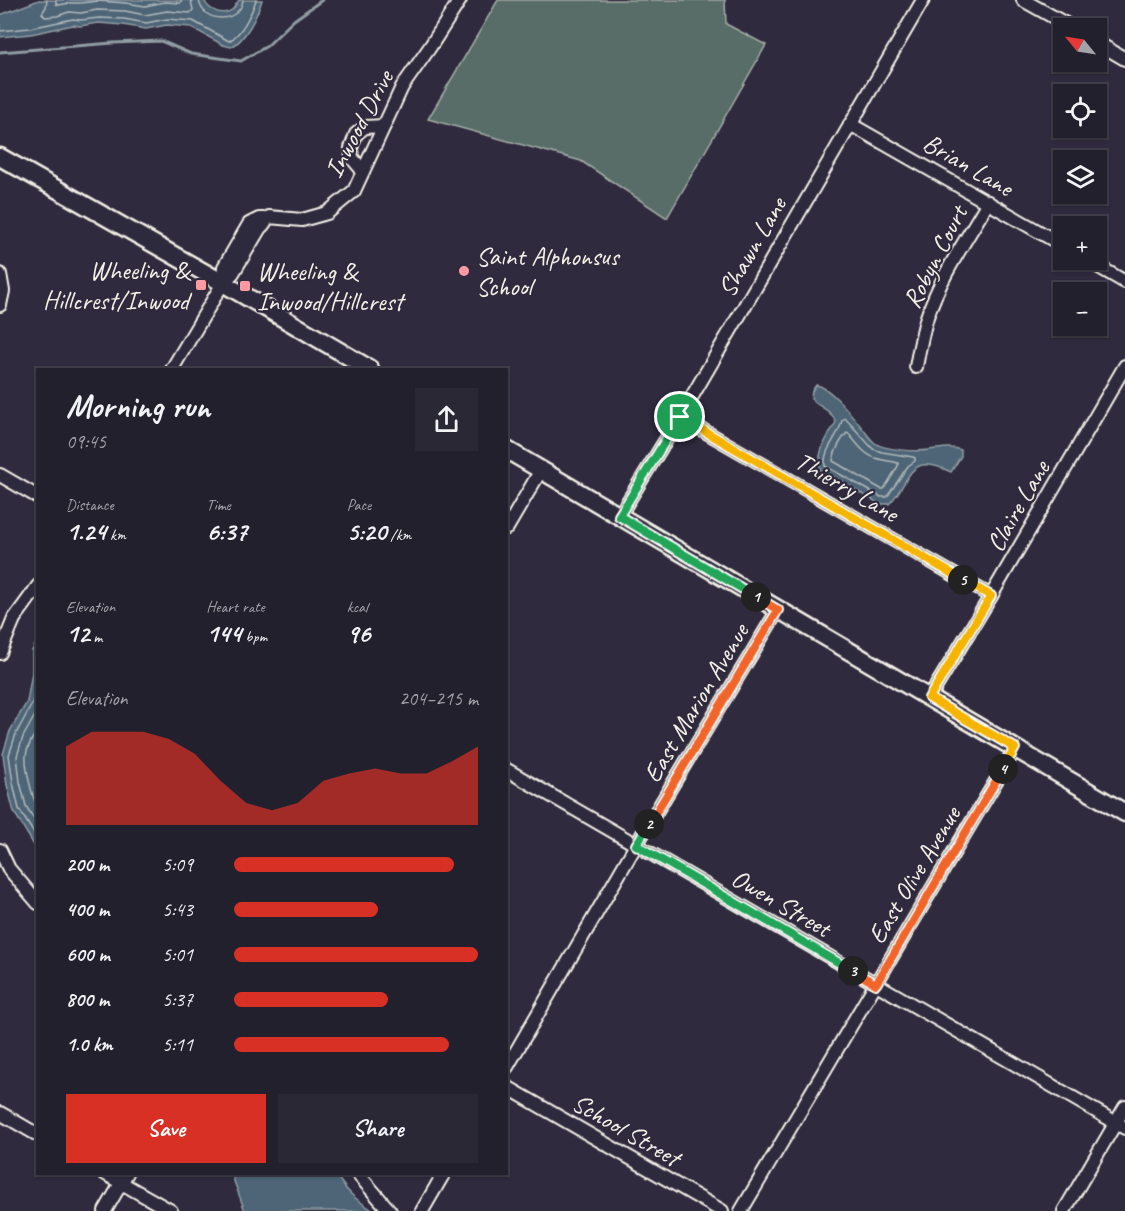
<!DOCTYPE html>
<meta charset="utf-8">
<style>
body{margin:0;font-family:Caveat,sans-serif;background:#2b2836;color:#f1f3f6;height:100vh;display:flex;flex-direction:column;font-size:22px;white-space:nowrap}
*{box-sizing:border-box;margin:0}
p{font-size:20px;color:#a3a3aa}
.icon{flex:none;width:33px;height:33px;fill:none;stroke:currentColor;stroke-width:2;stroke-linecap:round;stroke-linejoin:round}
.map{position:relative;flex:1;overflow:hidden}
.side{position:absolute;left:36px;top:368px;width:472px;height:807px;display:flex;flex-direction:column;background:#23202e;border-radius:0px;box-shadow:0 2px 4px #0004,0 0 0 2px #403e4a}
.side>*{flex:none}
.needle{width:39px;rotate:300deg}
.controls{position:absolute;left:1053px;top:18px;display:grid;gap:12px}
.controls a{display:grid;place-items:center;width:54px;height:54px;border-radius:0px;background:#23202e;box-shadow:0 2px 4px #0004,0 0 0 2px #403e4a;font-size:30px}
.pin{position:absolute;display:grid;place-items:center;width:51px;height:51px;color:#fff;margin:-26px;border:3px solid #fff;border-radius:50%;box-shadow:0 2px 6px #0007}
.km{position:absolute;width:30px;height:30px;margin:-15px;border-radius:50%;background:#222;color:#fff;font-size:16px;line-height:30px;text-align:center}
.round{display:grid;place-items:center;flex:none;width:63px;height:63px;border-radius:0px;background:#2b2836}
.summary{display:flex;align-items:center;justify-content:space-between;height:102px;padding:0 30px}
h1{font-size:33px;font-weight:700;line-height:45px}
.stats{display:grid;grid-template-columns:repeat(3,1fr);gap:9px;height:102px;padding:6px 30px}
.stats div{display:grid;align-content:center}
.stats b{font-size:26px;font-weight:700}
.stats small{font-size:16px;font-weight:400}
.stats p{font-size:16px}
.chart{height:168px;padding:12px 30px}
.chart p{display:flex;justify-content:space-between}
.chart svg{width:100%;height:108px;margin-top:6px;fill:#d93025;opacity:.7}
.primary-button{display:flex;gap:12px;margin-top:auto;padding:12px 30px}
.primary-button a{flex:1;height:69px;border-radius:0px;background:#d93025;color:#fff;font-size:24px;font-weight:700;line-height:69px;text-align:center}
.primary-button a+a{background:#2b2836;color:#f1f3f6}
ul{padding:0 30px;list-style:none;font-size:20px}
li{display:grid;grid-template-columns:96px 72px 1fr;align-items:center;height:45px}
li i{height:15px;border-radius:8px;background:#d93025}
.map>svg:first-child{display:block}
</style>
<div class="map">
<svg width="1125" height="1211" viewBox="0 0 1125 1211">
<rect width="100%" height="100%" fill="#2f2a3d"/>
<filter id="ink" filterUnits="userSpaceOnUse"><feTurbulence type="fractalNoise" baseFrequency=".0167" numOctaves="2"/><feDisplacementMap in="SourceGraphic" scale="12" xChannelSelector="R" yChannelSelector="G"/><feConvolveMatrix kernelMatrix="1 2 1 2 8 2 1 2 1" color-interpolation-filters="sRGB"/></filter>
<g filter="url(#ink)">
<polygon fill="#586d67" stroke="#a6afa8" stroke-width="1.5" points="498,0 725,0 726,24 766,45 667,218 581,161 428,119"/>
<g fill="#4d6577" stroke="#909da4" stroke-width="1.5">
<path d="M39,0H204C209,11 223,17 233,9C234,7 238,2 239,0H262C258,14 245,41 231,47L223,45L191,27L167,25L146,29L123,25L98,23L80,26L73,25L31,34L0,37V15Z"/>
<path d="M816,385C831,387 853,417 863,429C866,433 870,439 875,443C884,450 917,452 929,450C940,449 950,446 961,450V456L951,472C906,451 913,480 889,504H880L821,471C815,453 828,437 836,422C830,408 818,408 811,398L812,391Z"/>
<polygon points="37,641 37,850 14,812 7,785 3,754 10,731 27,702 32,672 32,651"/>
<path d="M231,1173H335C347,1193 355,1199 374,1211H245Z"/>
</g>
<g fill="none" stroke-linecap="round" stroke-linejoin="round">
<g stroke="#b1b9bb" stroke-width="1.5">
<polyline points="47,0 46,7 42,13 45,17 57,16 69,12 81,13 97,10 125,11 145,15 167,11 190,13 193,10 191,0"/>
<polyline points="56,0 56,4 59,5 70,3 80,3 98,1 126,3 145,6 165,2 180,3 182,0"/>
<path d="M199,0C202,24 240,24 243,0"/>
<path d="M0,31L30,28L73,19L81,20L99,18L124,19L146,23L167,19L193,21L229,41C241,35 252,13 256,0"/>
<path d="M845,418L873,449L882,452L913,457L915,458V461L908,466L887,497H881L825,466C823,448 840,436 842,420Z"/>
<path d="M847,433L849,434C858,445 865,456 879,459C886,461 892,461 898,463V466L884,489H881L833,461C834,452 841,439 847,433Z"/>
<polyline points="38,676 32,704 16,734 9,755 13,783 19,809 38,840"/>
<polyline points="38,710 23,737 17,756 20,782 26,806 38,826"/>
<path d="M38,729C33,737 27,746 26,756C25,767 32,798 38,808"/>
</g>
<polyline stroke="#909da4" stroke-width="3" points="0,52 113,43 161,41 191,54 241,61 267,46 294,20 322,0"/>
<g stroke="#f4f1e8" stroke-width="16">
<g id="minor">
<polyline points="1023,0 1073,28"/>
<polyline points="1096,42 1125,59"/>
<polyline points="850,124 1064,246"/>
<polyline points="363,171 352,158 351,148 356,134 365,127 384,126"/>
<polyline points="1087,260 1125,282"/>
<polyline points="0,274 3,291 0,305"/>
<polyline points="223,283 224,267 249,224 259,219 267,219 269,217 302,220 327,213 354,191 402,87 430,47 460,0"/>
<path d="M916,367C919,350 922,334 927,317C940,277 967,239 988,202"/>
<polyline points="172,369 223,283 233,273 260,228 264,224 267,219"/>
<polyline points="680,417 991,596"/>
<polyline points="0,475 38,497"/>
<polyline points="619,516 680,417 923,0"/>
<polyline points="507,528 541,470"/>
<polyline points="0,653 14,619 38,586"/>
<polyline points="929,698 991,596 1125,366"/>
<polyline points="507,770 1125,1128"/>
<polyline points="0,850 9,869 38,903"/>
<polyline points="507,1067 636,845 778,610"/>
<polyline points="507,1087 722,1211"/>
<polyline points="0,1113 38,1135"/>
<polyline points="104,1173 171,1211"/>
<polyline points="357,1173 390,1211"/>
<polyline points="105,1211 127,1173"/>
<polyline points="422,1211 444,1173"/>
<polyline points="741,1211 1015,749"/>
<polyline points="1064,1211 1125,1107"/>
</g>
</g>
<g stroke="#f4f1e8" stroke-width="21">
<g id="major">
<polyline points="0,157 223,283 370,369"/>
<polyline points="507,450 1125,813"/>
</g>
</g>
<use href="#minor" stroke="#2f2a3d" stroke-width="12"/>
<use href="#major" stroke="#2f2a3d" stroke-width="16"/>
</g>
</g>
<g fill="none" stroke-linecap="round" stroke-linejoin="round" filter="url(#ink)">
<g stroke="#fff" stroke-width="12">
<polyline id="split-1" points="680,417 619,516 756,597"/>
</g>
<g stroke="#fff" stroke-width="12">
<polyline id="split-2" points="649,824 778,610 756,597"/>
</g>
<g stroke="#fff" stroke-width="12">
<polyline id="split-3" points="649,824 636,845 853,971"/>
</g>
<g stroke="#fff" stroke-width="12">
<polyline id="split-4" points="853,971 876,984 1003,769"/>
</g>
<g stroke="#fff" stroke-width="12">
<polyline id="split-5" points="963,580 991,596 929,698 1015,748 1003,769"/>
</g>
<g stroke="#fff" stroke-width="12">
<polyline id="split-6" points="680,417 963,580"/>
</g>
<use href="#split-1" stroke="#22a559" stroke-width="8"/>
<use href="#split-2" stroke="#f0652b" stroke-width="8"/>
<use href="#split-3" stroke="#22a559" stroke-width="8"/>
<use href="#split-4" stroke="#f0652b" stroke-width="8"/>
<use href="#split-5" stroke="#f5b400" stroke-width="8"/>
<use href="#split-6" stroke="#f5b400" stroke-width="8"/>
</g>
<g fill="#ff9aa2" stroke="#2f2a3d" stroke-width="2">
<circle cx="464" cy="271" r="6"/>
<rect x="195" y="279" width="12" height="12" rx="3"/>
<rect x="239" y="280" width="12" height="12" rx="3"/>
</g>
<g text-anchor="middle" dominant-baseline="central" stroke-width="4.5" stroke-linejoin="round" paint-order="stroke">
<g font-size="26" fill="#f4f1e8" stroke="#2f2a3d">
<text transform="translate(359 124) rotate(-62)">Inwood Drive</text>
<text transform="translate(968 165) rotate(30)">Brian Lane</text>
<text transform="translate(752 247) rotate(-60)">Shawn Lane</text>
<text transform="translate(935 257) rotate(-63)">Robyn Court</text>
<text transform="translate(847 487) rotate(30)">Thierry Lane</text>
<text transform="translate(1018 506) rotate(-60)">Claire Lane</text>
<text transform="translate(696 703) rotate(-59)">East Marion Avenue</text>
<text transform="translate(914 875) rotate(-59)">East Olive Avenue</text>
<text transform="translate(781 903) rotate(30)">Owen Street</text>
<text transform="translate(626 1130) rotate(30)">School Street</text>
</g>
<g font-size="26" fill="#f4f1e8" stroke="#2f2a3d" text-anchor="start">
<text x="476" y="256">Saint Alphonsus<tspan x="476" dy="30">School</tspan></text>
<text x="189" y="270" text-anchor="end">Wheeling &amp;<tspan x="189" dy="30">Hillcrest/Inwood</tspan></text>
<text x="257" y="271">Wheeling &amp;<tspan x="257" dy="30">Inwood/Hillcrest</tspan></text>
</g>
</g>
</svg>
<div class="controls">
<a><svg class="needle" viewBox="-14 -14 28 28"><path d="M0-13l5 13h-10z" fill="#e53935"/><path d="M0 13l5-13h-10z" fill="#a3a3aa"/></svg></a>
<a><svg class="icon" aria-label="locate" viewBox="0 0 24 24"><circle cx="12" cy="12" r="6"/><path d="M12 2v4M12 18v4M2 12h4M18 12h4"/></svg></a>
<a><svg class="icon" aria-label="layers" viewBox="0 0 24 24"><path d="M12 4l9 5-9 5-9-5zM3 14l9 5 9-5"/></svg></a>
<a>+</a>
<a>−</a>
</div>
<div class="pin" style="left:680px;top:417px;background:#1e9e55"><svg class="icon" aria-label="arrive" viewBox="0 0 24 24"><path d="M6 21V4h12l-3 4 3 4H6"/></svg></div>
<b class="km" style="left:756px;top:597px">1</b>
<b class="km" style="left:649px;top:824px">2</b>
<b class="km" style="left:853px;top:971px">3</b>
<b class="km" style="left:1003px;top:769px">4</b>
<b class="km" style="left:963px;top:580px">5</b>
<section class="side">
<div class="summary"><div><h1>Morning run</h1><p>09:45</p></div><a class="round"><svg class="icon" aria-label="share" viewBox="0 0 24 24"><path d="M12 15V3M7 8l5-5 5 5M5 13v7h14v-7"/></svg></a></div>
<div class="stats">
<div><p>Distance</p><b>1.24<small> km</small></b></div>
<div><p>Time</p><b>6:37</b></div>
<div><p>Pace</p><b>5:20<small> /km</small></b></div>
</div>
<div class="stats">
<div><p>Elevation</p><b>12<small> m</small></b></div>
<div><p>Heart rate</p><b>144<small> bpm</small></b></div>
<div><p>kcal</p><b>96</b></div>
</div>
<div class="chart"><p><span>Elevation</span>204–215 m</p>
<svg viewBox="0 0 160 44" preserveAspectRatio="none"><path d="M0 44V12L10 6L20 6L30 6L40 9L50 15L60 26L70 35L80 38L90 35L100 26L110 23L120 21L130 23L140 23L150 18L160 12V44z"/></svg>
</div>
<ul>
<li><b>200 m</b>5:09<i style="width:90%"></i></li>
<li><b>400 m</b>5:43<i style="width:59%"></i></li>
<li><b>600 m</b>5:01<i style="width:100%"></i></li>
<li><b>800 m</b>5:37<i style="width:63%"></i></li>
<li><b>1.0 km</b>5:11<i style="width:88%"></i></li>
</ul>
<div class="primary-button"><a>Save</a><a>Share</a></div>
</section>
</div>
